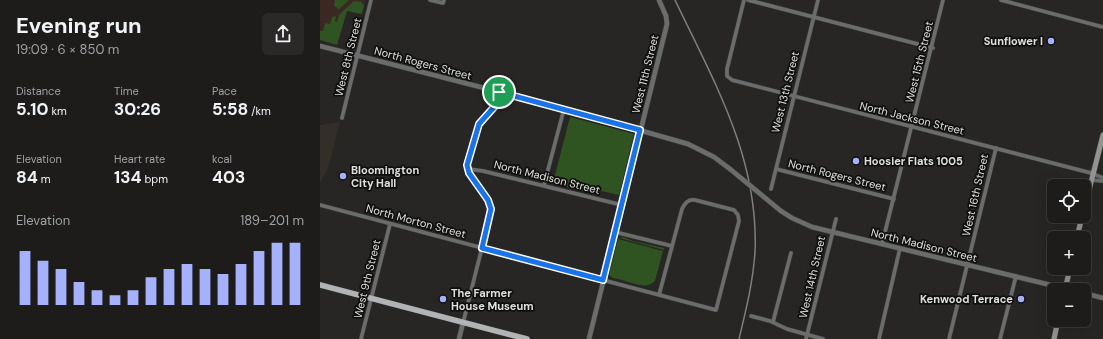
<!DOCTYPE html>
<meta charset="utf-8">
<style>
body{margin:0;font-family:"DM Sans",sans-serif;background:#2a2928;color:#f1f3f6;height:100vh;display:flex;flex-direction:column;font-size:15px;white-space:nowrap}
*{box-sizing:border-box;margin:0}
p{font-size:13px;color:#a0a1a3}
.icon{flex:none;width:22px;height:22px;fill:none;stroke:currentColor;stroke-width:2;stroke-linecap:round;stroke-linejoin:round}
.map{position:relative;flex:1;overflow:hidden}
.drawer{display:flex;flex-direction:column;background:#1d1c1b;width:320px}
.drawer>*{flex:none}
.buttons{position:absolute;left:727px;top:179px;display:grid;gap:8px}
.buttons a{display:grid;place-items:center;width:44px;height:44px;border-radius:6px;background:#1d1c1b;box-shadow:0 4px 16px #0002,0 0 0 1px #3b3a3a;font-size:20px}
.pin{position:absolute;display:grid;place-items:center;width:34px;height:34px;color:#fff;margin:-17px;border:2px solid #fff;border-radius:50%;box-shadow:0 1px 4px #0007}
.round{display:grid;place-items:center;flex:none;width:42px;height:42px;border-radius:6px;background:#2a2928}
.head{display:flex;align-items:center;justify-content:space-between;height:68px;padding:0 16px}
h1{font-size:22px;font-weight:700;line-height:30px}
.figures{display:grid;grid-template-columns:repeat(3,1fr);gap:6px;height:68px;padding:4px 16px}
.figures div{display:grid;align-content:center}
.figures b{font-size:17px;font-weight:700}
.figures small{font-size:11px;font-weight:400}
.figures p{font-size:11px}
.chart{height:112px;padding:8px 16px}
.chart p{display:flex;justify-content:space-between}
.chart svg{width:100%;height:72px;margin-top:4px;stroke:#a6b1fc;stroke-width:6}
main{display:flex;flex:1;min-height:0}
.map>svg:first-child{display:block}
</style>
<main>
<section class="drawer">
<div class="head"><div><h1>Evening run</h1><p>19:09 · 6 × 850 m</p></div><a class="round"><svg class="icon" aria-label="share" viewBox="0 0 24 24"><path d="M12 15V3M7 8l5-5 5 5M5 13v7h14v-7"/></svg></a></div>
<div class="figures">
<div><p>Distance</p><b>5.10<small> km</small></b></div>
<div><p>Time</p><b>30:26</b></div>
<div><p>Pace</p><b>5:58<small> /km</small></b></div>
</div>
<div class="figures">
<div><p>Elevation</p><b>84<small> m</small></b></div>
<div><p>Heart rate</p><b>134<small> bpm</small></b></div>
<div><p>kcal</p><b>403</b></div>
</div>
<div class="chart"><p><span>Elevation</span>189–201 m</p>
<svg viewBox="0 0 160 44" preserveAspectRatio="none"><path d="M5 44V11M15 44V17M25 44V22M35 44V30M45 44V35M55 44V38M65 44V35M75 44V27M85 44V22M95 44V19M105 44V22M115 44V25M125 44V19M135 44V11M145 44V6M155 44V6"/></svg>
</div>
</section>
<div class="map">
<svg width="783" height="339" viewBox="0 0 783 339">
<rect width="100%" height="100%" fill="#272624"/>
<polygon fill="#332e27" points="20,122 8,169 0,182 0,125"/>
<polygon fill="#3b2823" points="0,0 45,0 42,14 27,11 17,45 0,40"/>
<g fill="#2f5321">
<polygon points="15,0 29,0 19,9 14,6"/>
<polygon points="34,1 41,2 44,5 42,14 27,11 17,45 0,40 0,31 3,31 5,23 10,24 12,17 16,16 15,21 17,22 19,15"/>
<polygon points="250,117 314,134 299,195 268,188 263,191 235,184 234,179"/>
<polygon points="303,237 313,241 344,248 344,250 299,238"/>
<path d="M298,239L343,251L335,281C325,292 306,279 293,278L289,275Z"/>
</g>
<g fill="none" stroke-linecap="round" stroke-linejoin="round">
<g stroke="#454442" stroke-width="4.5">
<g id="minor">
<polyline points="110,0 123,3 124,0"/>
<polyline points="424,0 407,69 407,76 412,80 771,173 783,178"/>
<polyline points="428,0 613,48"/>
<polyline points="681,0 783,27"/>
<polyline points="22,118 51,0"/>
<polyline points="148,169 163,171 302,205"/>
<polyline points="456,169 574,199"/>
<polyline points="772,180 783,181"/>
<polyline points="224,185 244,109"/>
<polyline points="451,189 498,0"/>
<path d="M0,205L396,310L419,221L418,215L414,210L375,200C368,199 365,203 362,209L339,295"/>
<polyline points="295,232 352,246"/>
<polyline points="562,244 623,0"/>
<polyline points="431,316 450,321 467,329 503,339"/>
<polyline points="453,322 471,253"/>
<path d="M143,323L171,212C170,195 152,186 148,170C146,162 155,130 160,123C169,109 174,111 179,92"/>
<polyline points="41,339 70,224"/>
<polyline points="486,339 516,219"/>
<polyline points="559,339 580,248"/>
<polyline points="629,339 676,148"/>
<polyline points="680,339 696,276"/>
</g>
</g>
<g stroke="#454442" stroke-width="5.5">
<g id="tertiary">
<polyline points="0,46 238,107 368,144 394,157 410,169"/>
<polyline points="461,211 472,218 492,227 751,290"/>
<polyline points="764,293 783,298"/>
<polyline points="139,339 143,323"/>
<polyline points="269,339 347,24 346,16 339,0"/>
</g>
</g>
<g stroke="#454442" stroke-width="6">
<g id="secondary">
<polyline points="764,210 783,135"/>
<polyline points="757,238 762,216"/>
<polyline points="745,290 750,268"/>
<polyline points="734,339 738,320"/>
</g>
</g>
<g stroke="#454442" stroke-width="6">
<polyline id="primary" points="0,285 207,339"/>
</g>
<use href="#minor" stroke="#6b6d6d" stroke-width="3.5"/>
<use href="#tertiary" stroke="#6b6d6d" stroke-width="4.5"/>
<use href="#secondary" stroke="#939595" stroke-width="5"/>
<use href="#primary" stroke="#b1b4b4" stroke-width="5.5"/>
<path stroke="#807f7d" stroke-width="1.5" d="M355,0C394,82 439,158 435,252C433,282 426,310 419,339"/>
<g stroke="#454442" stroke-width="5.5" stroke-linecap="butt">
<polyline id="tertiary-bridge" points="410,169 461,211"/>
</g>
<use href="#tertiary-bridge" stroke="#6b6d6d" stroke-width="4.5"/>
</g>
<g fill="none" stroke-linecap="round" stroke-linejoin="round">
<g stroke="#fff" stroke-width="8">
<polygon id="route" points="179,92 320,130 283,280 162,248 171,209 168,200 149,173 147,165 159,124 175,106"/>
</g>
<use href="#route" stroke="#1a73e8" stroke-width="5"/>
</g>
<g fill="#a6b1fc" stroke="#0f0f0e" stroke-width="1.5">
<circle cx="731" cy="41" r="4"/>
<circle cx="536" cy="161" r="4"/>
<circle cx="23" cy="176" r="4"/>
<circle cx="123" cy="299" r="4"/>
<circle cx="701" cy="299" r="4"/>
</g>
<g text-anchor="middle" dominant-baseline="central" stroke-width="3.5" stroke-linejoin="round" paint-order="stroke">
<g font-size="11" font-weight="bold" fill="#e0dfde" stroke="#0f0f0e" text-anchor="start">
<text x="723" y="41" text-anchor="end">Sunflower I</text>
<text x="544" y="161">Hoosier Flats 1005</text>
<text x="31" y="170">Bloomington<tspan x="31" dy="13">City Hall</tspan></text>
<text x="131" y="293">The Farmer<tspan x="131" dy="13">House Museum</tspan></text>
<text x="693" y="299" text-anchor="end">Kenwood Terrace</text>
</g>
<g font-size="11" fill="#e0dfde" stroke="#0f0f0e">
<text transform="translate(28 57) rotate(-76)">West 8th Street</text>
<text transform="translate(599 62) rotate(-76)">West 15th Street</text>
<text transform="translate(103 63) rotate(15)">North Rogers Street</text>
<text transform="translate(325 74) rotate(-76)">West 11th Street</text>
<text transform="translate(465 92) rotate(-76)">West 13th Street</text>
<text transform="translate(592 118) rotate(14)">North Jackson Street</text>
<text transform="translate(517 175) rotate(14)">North Rogers Street</text>
<text transform="translate(227 177) rotate(14)">North Madison Street</text>
<text transform="translate(655 195) rotate(-77)">West 16th Street</text>
<text transform="translate(96 221) rotate(15)">North Morton Street</text>
<text transform="translate(604 245) rotate(14)">North Madison Street</text>
<text transform="translate(492 277) rotate(-77)">West 14th Street</text>
<text transform="translate(47 279) rotate(-76)">West 9th Street</text>
</g>
</g>
</svg>
<div class="buttons">
<a><svg class="icon" aria-label="locate" viewBox="0 0 24 24"><circle cx="12" cy="12" r="6"/><path d="M12 2v4M12 18v4M2 12h4M18 12h4"/></svg></a>
<a>+</a>
<a>−</a>
</div>
<div class="pin" style="left:179px;top:92px;background:#1e9e55"><svg class="icon" aria-label="arrive" viewBox="0 0 24 24"><path d="M6 21V4h12l-3 4 3 4H6"/></svg></div>
</div>
</main>
